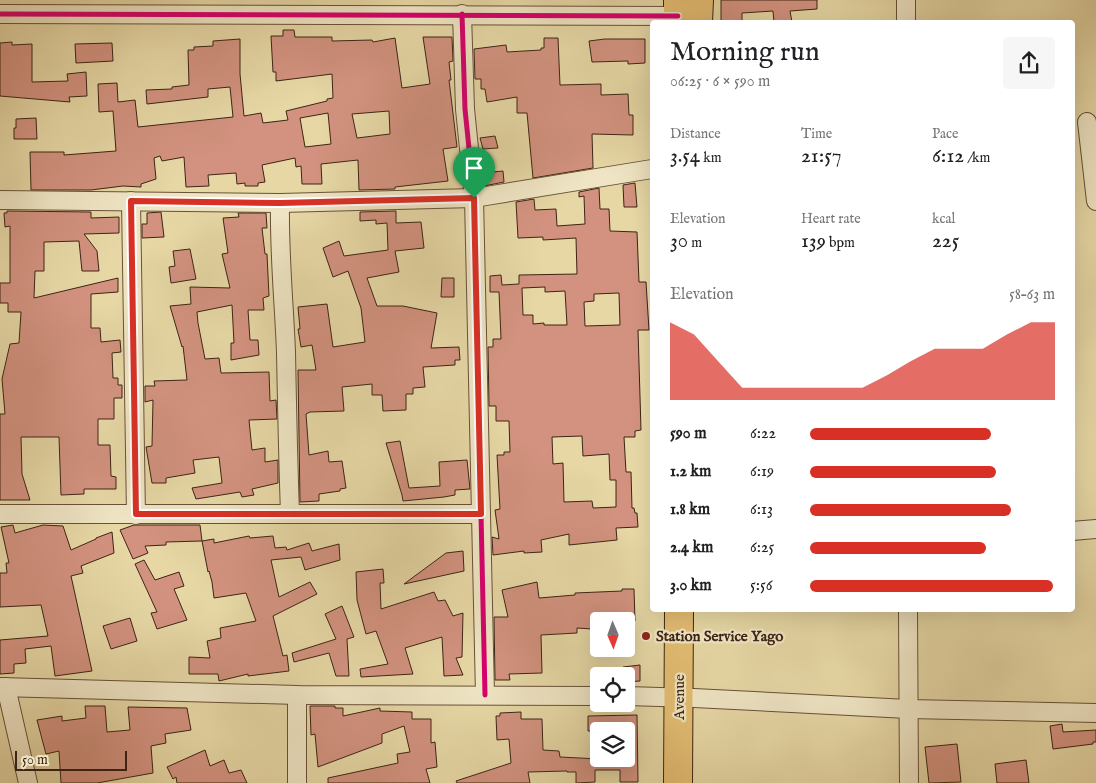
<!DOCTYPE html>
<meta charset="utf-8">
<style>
body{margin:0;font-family:"IM FELL English",serif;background:#f6f6f6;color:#202124;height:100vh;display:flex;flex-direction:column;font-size:19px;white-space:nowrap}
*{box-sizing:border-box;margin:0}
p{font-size:16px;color:#757577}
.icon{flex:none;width:28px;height:28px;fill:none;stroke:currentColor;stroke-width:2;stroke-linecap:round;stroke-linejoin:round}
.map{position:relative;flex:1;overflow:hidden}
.details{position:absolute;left:650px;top:20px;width:425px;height:592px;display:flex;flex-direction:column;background:#fff;border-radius:5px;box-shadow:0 5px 20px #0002}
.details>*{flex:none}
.needle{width:32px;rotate:178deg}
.controls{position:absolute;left:590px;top:612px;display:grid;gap:10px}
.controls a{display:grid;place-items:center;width:45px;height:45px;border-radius:5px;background:#fff;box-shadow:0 5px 20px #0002;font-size:25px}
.scale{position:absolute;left:15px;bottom:12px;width:112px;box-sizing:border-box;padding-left:5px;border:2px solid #3e2414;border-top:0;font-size:14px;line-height:18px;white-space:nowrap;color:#3e2414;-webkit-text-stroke:4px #efe5c4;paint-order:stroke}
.pin{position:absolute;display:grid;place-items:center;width:42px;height:42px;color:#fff;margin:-51px -21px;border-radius:50% 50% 50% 0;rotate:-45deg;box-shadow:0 0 5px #0007}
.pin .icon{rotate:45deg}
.round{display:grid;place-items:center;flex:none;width:52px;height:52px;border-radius:5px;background:#f6f6f6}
.headline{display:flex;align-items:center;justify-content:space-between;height:85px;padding:0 20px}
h1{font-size:28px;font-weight:600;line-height:38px}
.figures{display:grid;grid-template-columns:repeat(3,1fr);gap:8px;height:85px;padding:5px 20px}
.figures div{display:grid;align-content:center}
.figures b{font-size:21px;font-weight:600}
.figures small{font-size:14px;font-weight:400}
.figures p{font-size:14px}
.chart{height:140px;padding:10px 20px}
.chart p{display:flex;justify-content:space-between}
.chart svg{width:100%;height:90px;margin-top:5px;fill:#d93025;opacity:.7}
ul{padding:0 20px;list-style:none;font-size:16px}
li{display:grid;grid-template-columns:80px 60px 1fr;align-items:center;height:38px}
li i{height:12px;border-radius:6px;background:#d93025}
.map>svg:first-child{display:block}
</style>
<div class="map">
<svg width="1096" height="783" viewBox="0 0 1096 783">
<rect width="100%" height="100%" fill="#e6d7a5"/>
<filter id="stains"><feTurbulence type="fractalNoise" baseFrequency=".004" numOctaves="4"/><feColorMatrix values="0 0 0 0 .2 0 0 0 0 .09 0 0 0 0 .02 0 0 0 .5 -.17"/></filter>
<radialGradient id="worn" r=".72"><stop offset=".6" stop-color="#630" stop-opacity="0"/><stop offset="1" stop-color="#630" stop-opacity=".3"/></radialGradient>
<g fill="#d2927f" stroke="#3e2414" fill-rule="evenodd">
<polygon points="721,0 817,0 817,9 790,11 792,22 774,22 773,11 742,13 742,22 721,22"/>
<path d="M283,30H294L295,37H332V41L372,40L373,42L395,38L402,88L430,84L423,37H452L453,61L449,62L451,80H449L457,147L443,149L448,181L395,187V189L359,190L358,160L321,164L322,184H302L301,166L296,167L295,158L262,165L265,182L258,183V186H245V183L237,184L236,173L208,175L209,186L186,187L184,157L162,161L160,156L154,158L156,179L141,184V187L123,186L91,190H31L30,152H64V155L116,151L113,111L99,112L98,84L117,83L118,102L135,100L138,127L233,117L230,87L208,89V97L147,104L146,90L172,89V87L189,85L188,50H194V47L213,46V41L240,39V74L244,116L261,113L263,123L288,120L286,111L327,101V99L333,98L332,74L276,81V72H273L271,36H283ZM389,111L390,134L357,138L352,114ZM328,113L331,144L305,147L300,118Z"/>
<polygon points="544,38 558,38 560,85 601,84 601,95 628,94 629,115 633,115 633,135 592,134 593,168 533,178 527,113 517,113 517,97 487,102 485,89 481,89 481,79 475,79 474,49 506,45 507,52 541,50 541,48 544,48"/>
<polygon points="605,39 645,39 645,63 628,64 628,61 592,62 589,41"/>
<polygon points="12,42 12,45 32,44 32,82 68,81 67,74 86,72 87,96 69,97 70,102 0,96 0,43"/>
<polygon points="112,43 113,61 76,63 75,44"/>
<polygon points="36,118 37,139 14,139 14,128 16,128 16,119"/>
<polygon points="495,136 498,148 483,149 480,138"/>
<polygon points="503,171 504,182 484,186 483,173"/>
<polygon points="635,183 637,207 624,207 623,185"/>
<path d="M599,188L600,209H609L610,231L637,232L639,282H646L649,330H638L641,430L635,431V437H624L626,472H631L632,508H634L635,513H637L638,527L616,528L617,540L569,545V534L541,540L542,552L524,553V551L493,555L492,537L499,539L495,510L500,509L497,455H504V452H510L509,421H496V406H489L488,347H493V339H501L499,292H490V276L501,275L502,285L519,284V275L577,274L576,238L543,240V237L518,238L516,202L534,199L535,210L556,209L557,226L585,224L584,196L579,197V192ZM545,287V292L565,291L567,325H544V323L533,324V315H523L522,288ZM619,293L620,325L585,326L584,302L594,301V294ZM582,436L583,456L609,454L610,480H616V507L593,508L592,501L564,502L563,463L553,464L552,437Z"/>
<polygon points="7,211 91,212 91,218 119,217 119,233 84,234 97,251 99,271 82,271 79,241 44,242 44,271 35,271 34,298 118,278 118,292 91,294 91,328 100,328 101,342 120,340 121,352 112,353 113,378 118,378 118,385 122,385 122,398 114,398 114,419 98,419 98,445 110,445 111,476 116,477 116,489 84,489 84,494 61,495 59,437 21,437 22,474 30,500 0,500 0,414 5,414 2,379 10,344 19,343 21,312 8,312 8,303 0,303 0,283 10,283 10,226 5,227 4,213 7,213"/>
<polygon points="396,211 396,223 421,222 424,248 395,251 399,272 367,278 377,306 403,306 437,313 431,348 459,347 460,360 455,360 455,365 423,367 425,387 413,388 413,394 406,394 406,410 383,411 382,395 372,395 372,384 342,387 344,411 310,412 306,414 309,455 328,451 329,462 342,461 346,488 340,489 340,491 319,494 319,501 300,502 298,370 316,370 312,345 301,347 298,329 300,329 298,307 327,304 333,347 365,342 361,308 348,271 333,277 323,248 339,241 344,256 388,250 387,223 376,224 376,220 360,221 360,212"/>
<polygon points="161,212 164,237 142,238 142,224 147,224 147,213"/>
<polygon points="238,213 266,213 267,228 262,228 265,254 267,254 269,296 263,298 264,310 248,310 250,340 258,340 259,355 231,360 231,343 234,343 232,305 197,312 198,323 205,359 219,358 221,373 269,372 270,401 276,400 277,419 249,420 252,450 265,448 265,462 278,460 278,483 252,489 254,495 242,497 240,492 196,499 192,488 222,483 219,457 193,460 195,473 166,478 166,483 152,483 146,447 152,446 153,400 145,402 145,386 155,386 154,381 187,380 183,346 182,347 170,306 191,304 190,287 230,288 222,254 228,253 223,218 239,217"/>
<polygon points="190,249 196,279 171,283 169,267 175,266 173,251"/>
<polygon points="442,278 454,278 454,297 441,297"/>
<polygon points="400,441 409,488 440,486 439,462 467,460 470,489 455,490 455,495 444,497 403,501 402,495 386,443"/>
<polygon points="13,525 15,533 43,525 63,526 71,550 96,539 96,538 112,532 114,553 81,566 83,573 71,576 92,671 55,676 51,646 25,649 26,663 14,664 14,673 0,674 0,640 48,636 41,605 0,607 0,573 7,573 6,563 9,563 1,527"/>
<polygon points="134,525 200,525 202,541 166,542 166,545 145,546 148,553 133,559 120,530"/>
<polygon points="249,536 250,538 273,536 275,548 286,547 287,550 309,543 312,551 339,544 340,560 305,570 301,557 271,560 279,597 310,582 317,594 273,616 283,656 287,655 289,671 248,676 248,674 219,681 218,674 189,674 189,657 210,658 207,641 221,638 220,628 256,621 246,593 214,598 212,582 209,571 208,572 202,541 214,539 214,543"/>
<polygon points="463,551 464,571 404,584 446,553"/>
<polygon points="144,560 155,580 179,572 184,586 174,589 187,620 157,629 151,613 157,612 135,564"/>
<polygon points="383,569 384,583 380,583 381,609 434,592 438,601 445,600 453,616 463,613 462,657 456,658 463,675 444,676 442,637 405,648 413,674 361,677 360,669 388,664 376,631 366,634 357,600 356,572"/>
<polygon points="537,582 539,598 575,595 575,593 622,591 622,589 634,589 635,621 592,621 592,629 577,628 577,633 541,635 542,673 509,674 510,680 495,680 494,617 508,617 502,590"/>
<polygon points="342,606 354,637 347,639 349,676 336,676 329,653 294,662 292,653 336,639 325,614"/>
<polygon points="130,618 137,641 111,649 103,626"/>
<polygon points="640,665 640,681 626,682 626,676 625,676 623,667"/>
<polygon points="85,706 105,706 107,732 130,730 128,707 187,708 191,730 165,734 166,743 151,746 153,773 97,783 61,783 59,751 46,754 37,720 62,716 62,721 86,718"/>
<polygon points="310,706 335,706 335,708 343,708 343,716 380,708 380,711 412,712 412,719 431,719 431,743 435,742 437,767 426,769 430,783 328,783 328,778 398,763 397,754 410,752 404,726 382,734 382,743 318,767 315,734 311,735"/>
<polygon points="521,712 521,719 542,719 543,750 559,751 560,757 599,759 626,759 626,731 588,731 588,716 637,715 638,782 620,782 620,770 595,770 595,782 576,783 576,772 567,772 567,771 528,772 530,783 457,783 456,781 511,763 509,739 497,740 496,716 500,716 500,713"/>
<polygon points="1062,724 1063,732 1096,730 1096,742 1093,742 1093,744 1053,749 1050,726"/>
<polygon points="957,744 961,782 929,783 925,747"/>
<polygon points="205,750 210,766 224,760 229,773 241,770 247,783 177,783 176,777 173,779 167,767"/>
<polygon points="1026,760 1029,783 997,783 995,764"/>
</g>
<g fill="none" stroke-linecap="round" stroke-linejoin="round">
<g stroke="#685138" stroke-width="20">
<g id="street">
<polyline points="906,0 906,22"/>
<polyline points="0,14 678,16"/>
<polyline points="462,14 465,109 474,198 485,695"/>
<polyline points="1087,122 1096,201"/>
<polyline points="0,200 280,203 474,198 652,169"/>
<polyline points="131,201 136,515"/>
<path d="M280,203C279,253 284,302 286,352C287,406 288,459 290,513"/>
<polyline points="0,514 481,514"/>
<polyline points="1072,531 1096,529"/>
<polyline points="908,610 909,783"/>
<polyline points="0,687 297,695 599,696"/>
<polyline points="6,687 28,783"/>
<polyline points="297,695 297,783"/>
<polyline points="626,696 694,698 908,709 1096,713"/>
</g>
</g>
<g stroke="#3e2414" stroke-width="30">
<g id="highway">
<polyline points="678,0 678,22"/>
<polyline points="698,22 699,0"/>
<polyline points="678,783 679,610"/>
</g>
</g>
<use href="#street" stroke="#efe5c4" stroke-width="18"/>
<use href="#highway" stroke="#e3bc72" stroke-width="28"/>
<g stroke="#efe5c4" stroke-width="8">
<g id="cycleway">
<polyline points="0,14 678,16"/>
<polyline points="462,14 465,109 474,198 485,695"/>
</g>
</g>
<use href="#cycleway" stroke="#d6006c" stroke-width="5"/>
</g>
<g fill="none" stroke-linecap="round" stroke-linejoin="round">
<g stroke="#fff" stroke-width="10">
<polygon id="route" points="474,198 481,514 136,514 131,201 280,203"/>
</g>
<use href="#route" stroke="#d93025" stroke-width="6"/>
</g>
<circle fill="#8f2418" stroke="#efe5c4" stroke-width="2" cx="646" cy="636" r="5"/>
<g text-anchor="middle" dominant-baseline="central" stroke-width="4.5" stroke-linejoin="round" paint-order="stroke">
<g font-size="15" font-weight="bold" fill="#3e2414" stroke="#efe5c4" text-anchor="start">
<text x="656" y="636">Station Service Yago</text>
</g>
<g font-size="15" fill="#3e2414" stroke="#efe5c4">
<text transform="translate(679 697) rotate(-90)">Avenue</text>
</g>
</g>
<rect width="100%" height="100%" filter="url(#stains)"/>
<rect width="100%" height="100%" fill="url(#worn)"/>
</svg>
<div class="controls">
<a><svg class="needle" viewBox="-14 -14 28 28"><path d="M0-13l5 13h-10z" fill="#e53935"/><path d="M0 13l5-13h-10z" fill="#757577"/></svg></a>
<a><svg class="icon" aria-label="locate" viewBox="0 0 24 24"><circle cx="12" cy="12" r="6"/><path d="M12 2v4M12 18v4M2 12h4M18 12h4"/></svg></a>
<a><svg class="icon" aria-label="layers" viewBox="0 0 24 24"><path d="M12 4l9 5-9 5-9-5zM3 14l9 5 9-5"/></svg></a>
</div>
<div class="scale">50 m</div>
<div class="pin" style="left:474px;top:198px;background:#1e9e55"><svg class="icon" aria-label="arrive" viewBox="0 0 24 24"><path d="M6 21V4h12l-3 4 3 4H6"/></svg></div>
<section class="details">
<div class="headline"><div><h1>Morning run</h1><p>06:25 · 6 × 590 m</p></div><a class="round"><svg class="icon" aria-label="share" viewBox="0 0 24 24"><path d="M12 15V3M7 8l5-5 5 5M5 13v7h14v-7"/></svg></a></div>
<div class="figures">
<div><p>Distance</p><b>3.54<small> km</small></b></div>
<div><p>Time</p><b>21:57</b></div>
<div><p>Pace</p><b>6:12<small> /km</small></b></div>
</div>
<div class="figures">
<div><p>Elevation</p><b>30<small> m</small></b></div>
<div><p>Heart rate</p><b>139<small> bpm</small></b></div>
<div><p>kcal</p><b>225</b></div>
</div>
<div class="chart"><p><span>Elevation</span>58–63 m</p>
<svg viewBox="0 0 160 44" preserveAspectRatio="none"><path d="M0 44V6L10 12L20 25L30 38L40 38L50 38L60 38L70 38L80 38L90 32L100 25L110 19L120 19L130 19L140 12L150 6L160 6V44z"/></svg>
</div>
<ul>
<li><b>590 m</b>6:22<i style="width:74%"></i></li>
<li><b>1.2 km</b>6:19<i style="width:76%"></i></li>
<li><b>1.8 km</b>6:13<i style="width:82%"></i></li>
<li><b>2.4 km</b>6:25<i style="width:72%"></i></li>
<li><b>3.0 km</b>5:56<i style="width:99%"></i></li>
</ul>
</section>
</div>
